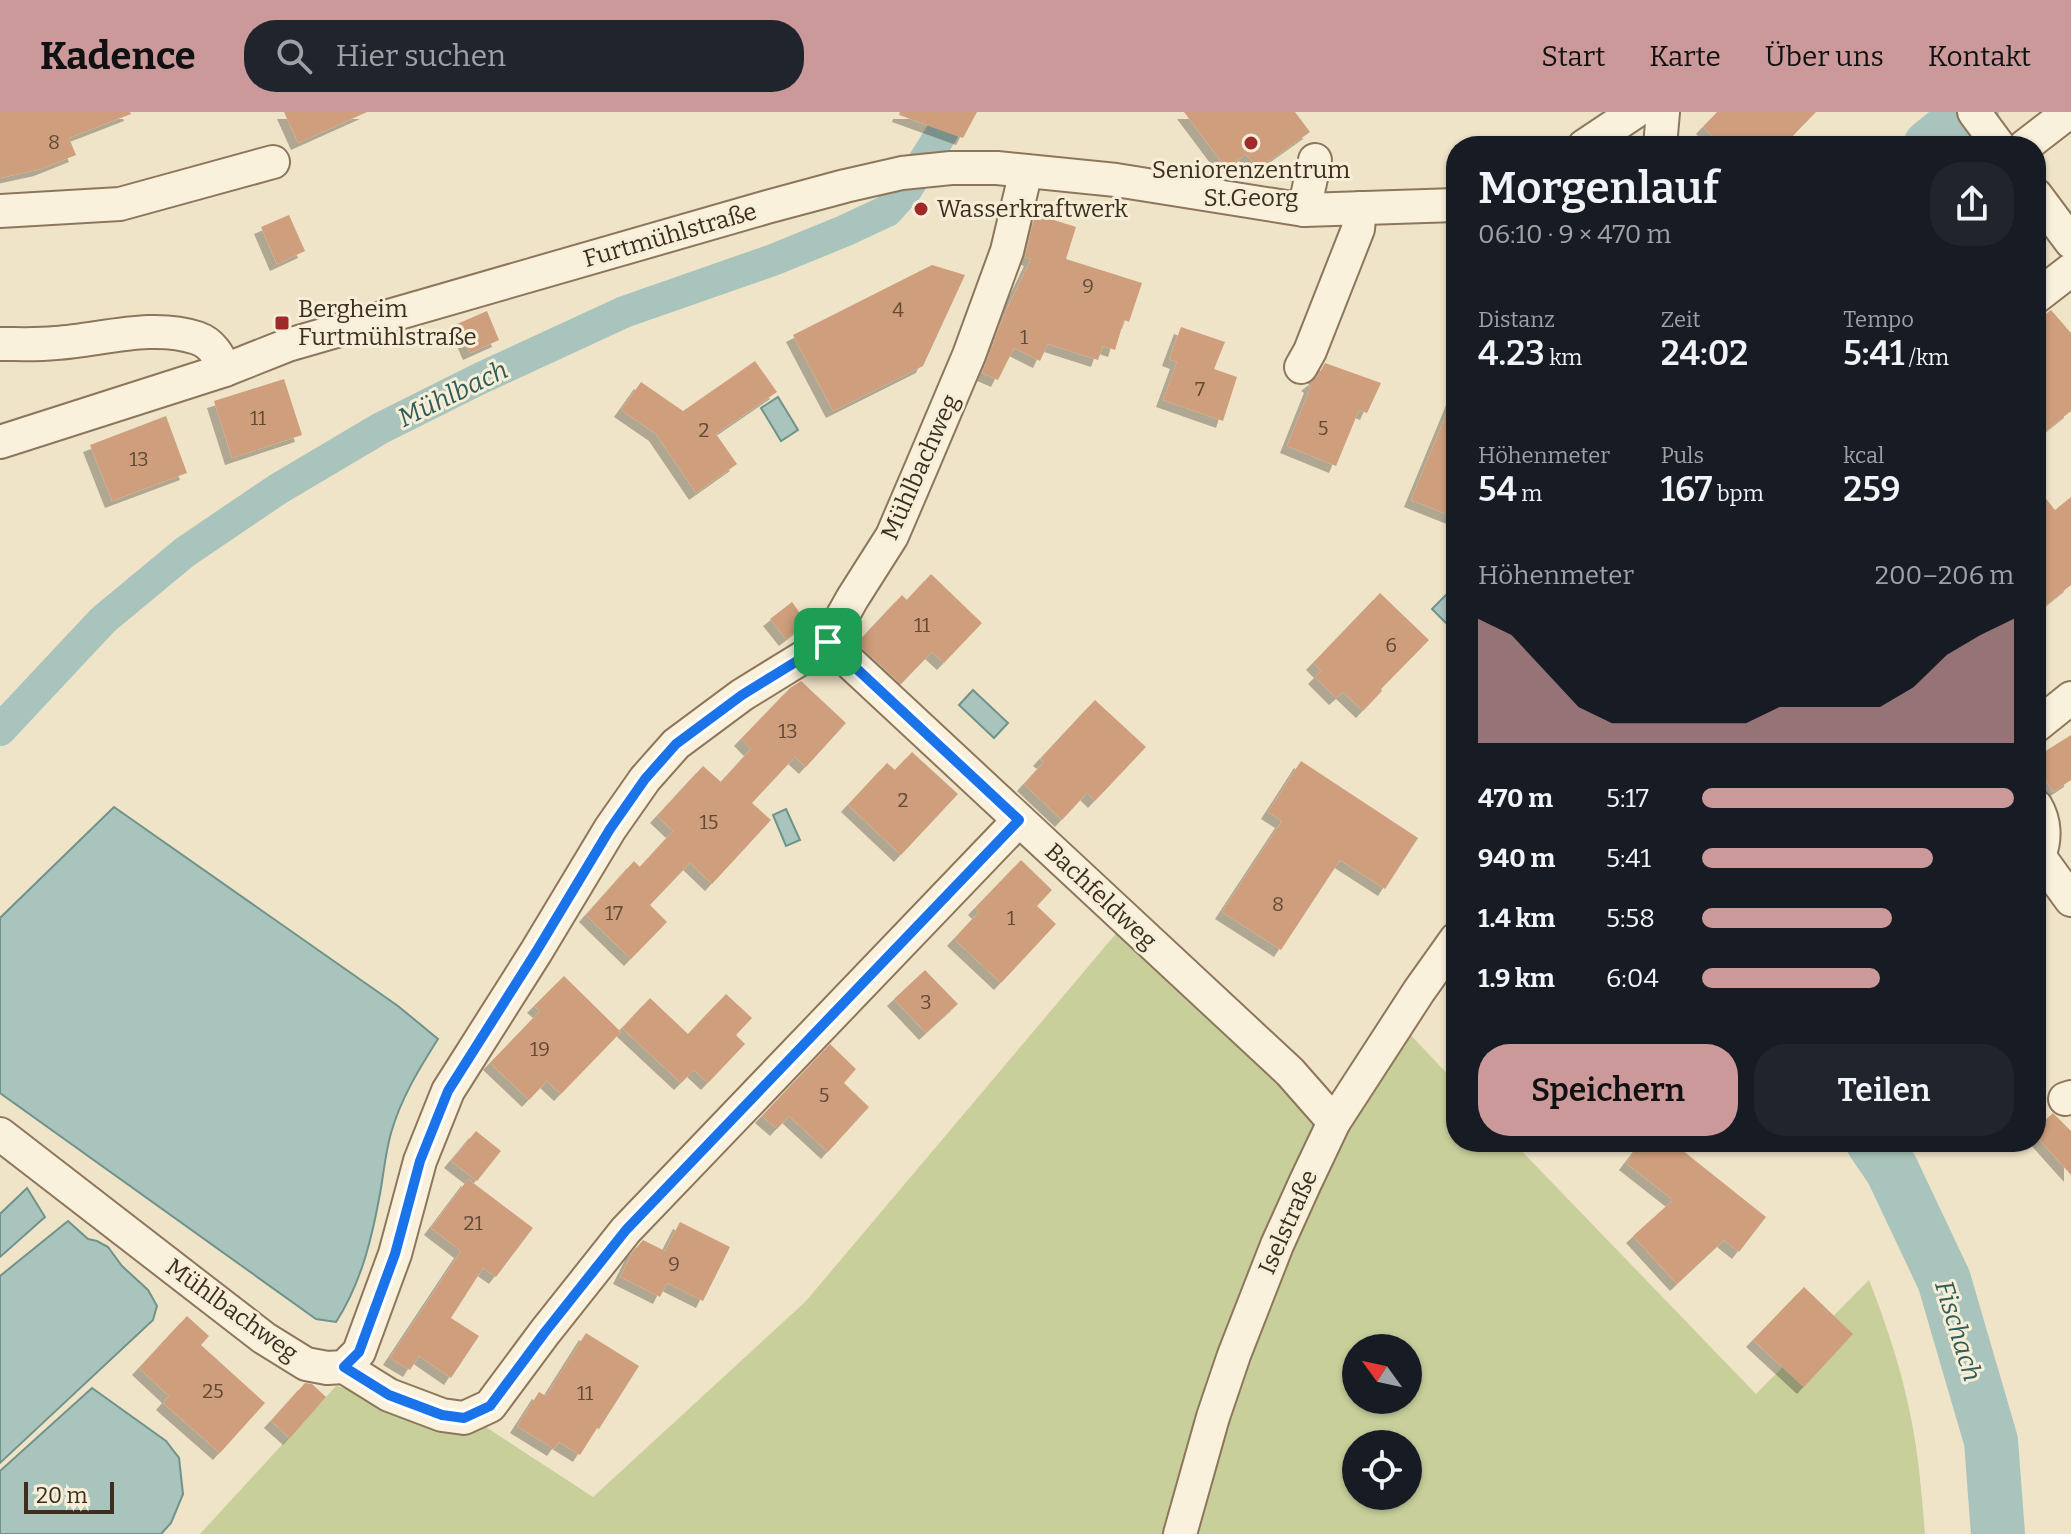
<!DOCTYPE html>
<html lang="de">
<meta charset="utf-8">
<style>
body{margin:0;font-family:Bitter,serif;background:#20242c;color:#f1f3f6;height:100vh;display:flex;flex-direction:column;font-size:30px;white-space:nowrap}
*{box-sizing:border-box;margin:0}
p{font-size:26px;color:#9ea1a6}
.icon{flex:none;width:44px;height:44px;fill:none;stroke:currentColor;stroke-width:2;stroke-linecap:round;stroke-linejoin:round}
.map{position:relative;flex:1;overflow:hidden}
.drawer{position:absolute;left:1446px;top:24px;width:600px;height:1016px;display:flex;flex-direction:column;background:#171b24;border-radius:32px;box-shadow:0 2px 6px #0004}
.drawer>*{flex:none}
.needle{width:52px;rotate:303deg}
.controls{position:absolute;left:1342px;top:1222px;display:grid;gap:16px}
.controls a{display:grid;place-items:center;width:80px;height:80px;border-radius:50%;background:#171b24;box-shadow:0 2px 6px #0004;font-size:40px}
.scale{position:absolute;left:24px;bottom:20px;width:90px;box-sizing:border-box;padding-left:8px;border:4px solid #3d2e20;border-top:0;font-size:22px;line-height:28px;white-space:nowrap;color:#3d2e20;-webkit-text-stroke:6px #f7eed8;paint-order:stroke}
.pin{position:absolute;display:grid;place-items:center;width:68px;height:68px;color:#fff;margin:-34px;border-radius:16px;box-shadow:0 4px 12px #0006}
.round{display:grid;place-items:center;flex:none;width:84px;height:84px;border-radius:32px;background:#20242c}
.headline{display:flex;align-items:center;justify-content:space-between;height:136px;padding:0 32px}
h1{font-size:44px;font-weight:600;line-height:60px}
.figures{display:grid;grid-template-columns:repeat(3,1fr);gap:12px;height:136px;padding:8px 32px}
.figures div{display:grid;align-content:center}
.figures b{font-size:34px;font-weight:600}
.figures small{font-size:22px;font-weight:400}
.figures p{font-size:22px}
.chart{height:224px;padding:16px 32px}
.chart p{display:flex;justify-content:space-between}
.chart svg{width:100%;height:144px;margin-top:8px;fill:#cc999b;opacity:.7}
.cta{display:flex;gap:16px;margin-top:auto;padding:16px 32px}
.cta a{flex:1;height:92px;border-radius:32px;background:#cc999b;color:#111;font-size:32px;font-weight:600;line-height:92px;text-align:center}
.cta a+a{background:#20242c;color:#f1f3f6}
ul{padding:0 32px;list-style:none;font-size:26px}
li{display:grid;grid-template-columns:128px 96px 1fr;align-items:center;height:60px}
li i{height:20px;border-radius:10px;background:#cc999b}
header{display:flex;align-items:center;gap:48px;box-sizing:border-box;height:112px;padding:0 40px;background:#cc999b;color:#111}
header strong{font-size:38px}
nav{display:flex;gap:44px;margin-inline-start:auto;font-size:28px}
.search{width:560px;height:72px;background:#20242c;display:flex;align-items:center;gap:20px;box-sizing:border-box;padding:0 28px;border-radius:32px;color:#9ea1a6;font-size:30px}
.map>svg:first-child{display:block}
</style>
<header>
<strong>Kadence</strong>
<div class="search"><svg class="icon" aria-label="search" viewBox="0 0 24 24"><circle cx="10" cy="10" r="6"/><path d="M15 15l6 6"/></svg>Hier suchen</div>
<nav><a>Start</a><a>Karte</a><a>Über uns</a><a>Kontakt</a></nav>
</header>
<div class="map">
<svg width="2071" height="1422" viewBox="0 0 2071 1422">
<defs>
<filter id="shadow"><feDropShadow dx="-7" dy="7" stdDeviation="0" flood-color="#0004"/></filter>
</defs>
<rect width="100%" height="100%" fill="#f0e4c8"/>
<path fill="#c9cf9b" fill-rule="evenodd" d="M1119,818L1301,991L1338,1030L1406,918L1456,971V1030H1513L1756,1282L1869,1168C1887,1214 1903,1262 1912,1311C1919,1347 1922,1385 1925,1422H200L336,1274L378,1283L478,1315H486L593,1385L806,1189ZM1356,1236H1408V1288H1356ZM1356,1332H1408V1384H1356Z"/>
<g fill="#a9c4bc" stroke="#6f938a" stroke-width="2">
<polygon points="778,285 798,318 781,329 761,296"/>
<polygon points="1447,482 1456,491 1456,521 1432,497"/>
<polygon points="973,578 1008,611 994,626 959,593"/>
<path d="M114,695L398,894L438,927C419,957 401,986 391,1021C386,1038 384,1058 381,1076C373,1122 362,1170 336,1210L316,1207L0,981V806Z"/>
<polygon points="786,697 800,728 786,734 773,703"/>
<polygon points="27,1076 45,1105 0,1145 0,1102"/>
<polygon points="68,1109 88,1127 97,1129 108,1135 122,1154 148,1178 157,1194 153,1208 0,1351 0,1164"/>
<polygon points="92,1276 166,1329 179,1346 183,1382 171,1411 161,1422 0,1422 0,1359"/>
</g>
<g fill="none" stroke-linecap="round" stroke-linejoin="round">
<polyline stroke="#a9c4bc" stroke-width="32" points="0,618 103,508 185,440 278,377 381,316 479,267 624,200 773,148 844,119 887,99 906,78 943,19"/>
<g stroke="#a9c4bc" stroke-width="54">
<polyline points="1930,34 1972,0"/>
<polyline points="1873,1030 1892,1058 1944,1168 1991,1329 1998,1422"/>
</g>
</g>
<g fill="#cf9f7d" filter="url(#shadow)">
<polygon points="0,0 130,0 131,2 69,26 76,43 41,57 0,66"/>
<polygon points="284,0 367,0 298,31"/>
<polygon points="900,0 977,0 963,26 899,3"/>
<polygon points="1184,0 1295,0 1310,20 1258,57 1246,42 1226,56"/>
<polygon points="1717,0 1816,0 1783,34 1722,34 1703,15"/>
<polygon points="1035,102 1076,115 1066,147 1142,171 1129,210 1124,208 1115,238 1103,234 1098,248 1048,232 1040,249 1014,236 998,268 982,261 1004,203 1031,147 1025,145"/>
<polygon points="289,103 305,139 277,152 261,115"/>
<polygon points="932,153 965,163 923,254 833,299 793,223"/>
<polygon points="2051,198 2071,221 2071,299 2036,327 2036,210"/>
<polygon points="487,199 499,228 470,241 457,212"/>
<polygon points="1181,215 1225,230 1214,257 1237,265 1223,309 1163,288 1177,250 1169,247"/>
<polygon points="755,249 777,280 716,322 737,352 696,381 656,322 621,298 641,270 683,299"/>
<polygon points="1325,251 1381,271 1367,301 1359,298 1336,354 1287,334 1311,274 1308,272 1317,265"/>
<polygon points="284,267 302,323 232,346 214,289"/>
<polygon points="1456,279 1456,406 1411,388"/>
<polygon points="166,304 187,361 112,389 90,333"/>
<polygon points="2036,374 2055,398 2071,385 2071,473 2036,501"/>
<polygon points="931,462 982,511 944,551 932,540 901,572 857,531 902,483 907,488"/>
<polygon points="1380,481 1429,528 1381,577 1382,579 1363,599 1343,580 1336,586 1315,565 1321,559 1313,551"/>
<polygon points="792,490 807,511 786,527 770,507"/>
<polygon points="801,569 846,611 806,655 795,645 752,691 771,708 712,772 690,751 650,793 667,810 631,847 586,803 634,749 640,755 673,719 657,704 703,654 721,670 751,637 741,627 790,576"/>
<polygon points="1095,588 1146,635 1095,689 1087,681 1062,708 1024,672 1044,650 1040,647"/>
<polygon points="2071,623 2071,668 2053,680 2036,652 2036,645"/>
<polygon points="912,640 958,682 901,743 848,693 887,651 895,658"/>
<polygon points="1301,649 1418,726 1385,777 1340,748 1281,838 1222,800 1282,709 1268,700"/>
<polygon points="1021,748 1052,778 1037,794 1056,812 1001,871 954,827 979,800 975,796"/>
<polygon points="925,858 958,892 926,921 894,887"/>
<polygon points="564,864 621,920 561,982 547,969 529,988 490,951 540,899 534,894"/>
<polygon points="726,882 752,906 736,923 745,932 708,971 694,958 681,971 622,916 650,886 688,922"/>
<polygon points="830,932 856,957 844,971 869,995 828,1040 789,1004 777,1017 762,1004"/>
<polygon points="2053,1001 2071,1019 2071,1063 2036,1024 2036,1016"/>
<polygon points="476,1019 501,1039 477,1069 451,1049"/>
<polygon points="1642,1030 1672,1030 1766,1105 1739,1140 1724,1128 1677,1172 1633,1124 1673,1088 1626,1051"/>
<polygon points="468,1067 533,1116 496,1165 483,1156 451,1206 479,1224 451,1266 419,1244 410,1258 390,1246 461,1139 431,1116"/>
<polygon points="680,1110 730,1135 703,1189 667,1171 660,1185 620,1165 632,1141 643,1128 665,1139"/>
<polygon points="1804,1175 1853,1222 1804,1275 1753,1228"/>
<polygon points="187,1204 209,1224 201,1233 265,1291 220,1341 163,1291 169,1284 139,1256"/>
<polygon points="586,1221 639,1254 599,1317 597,1316 580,1343 559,1330 554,1337 517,1314 539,1280 546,1284"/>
<polygon points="305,1271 312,1272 326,1285 290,1326 271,1309"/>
</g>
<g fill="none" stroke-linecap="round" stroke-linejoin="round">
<g stroke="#8d765c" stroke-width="36">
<g id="minor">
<polyline points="1974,0 1999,34"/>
<polyline points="1584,34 1635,0"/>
<polyline points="1660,34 1663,0"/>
<polyline points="2025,34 2069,0"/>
<polyline points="2036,83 2071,130"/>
<polyline points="1304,98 1315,48"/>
<polyline points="0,99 120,92 273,50"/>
<polyline points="2036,185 2071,158"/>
<path d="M0,232C18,232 37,233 56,231C101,228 153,211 197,226C212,231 219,244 225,258"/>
<polyline points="1301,255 1310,239 1358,117 1360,96"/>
<polyline points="0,330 225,258 288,233 767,95 845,74 902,61 951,56 997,56 1116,68 1304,98 1456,93"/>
<polyline points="828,530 1290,960 1334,1010"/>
<polyline points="2036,614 2071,586"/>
<path d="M2036,694C2045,709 2046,727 2039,744L2036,745"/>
<polyline points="2039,744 2071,788"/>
<polyline points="2065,987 2071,985"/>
<polyline points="0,1022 264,1226 306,1252 327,1256 344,1255 359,1240 395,1142 420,1049 448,979 536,840 610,717 645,667 676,632 742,583 828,530 852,487 892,424 922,354 969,243 1007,139 1026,59"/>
<polyline points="344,1255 389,1283 442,1303 464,1306 490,1294 545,1220 626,1118 1019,708"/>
<polyline points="1180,1422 1213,1305 1234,1243 1277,1133 1305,1071 1334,1010 1419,879 1456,827"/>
</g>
</g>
<use href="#minor" stroke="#faf1dc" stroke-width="32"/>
</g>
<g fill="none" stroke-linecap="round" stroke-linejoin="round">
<g stroke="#fff" stroke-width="16">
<polygon id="route" points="828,530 1019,708 626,1118 545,1220 490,1294 464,1306 442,1303 389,1283 344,1255 359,1240 395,1142 420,1049 448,979 536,840 610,717 645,667 676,632 742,583"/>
</g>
<use href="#route" stroke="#1a73e8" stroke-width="10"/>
</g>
<g fill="#9e2a2b" stroke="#f7eed8" stroke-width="3">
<circle cx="1251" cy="31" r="8"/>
<circle cx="921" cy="97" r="8"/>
<rect x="274" y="203" width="16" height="16" rx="4"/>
</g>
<g text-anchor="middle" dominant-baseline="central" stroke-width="6" stroke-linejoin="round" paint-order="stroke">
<g font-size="20" fill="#624a37">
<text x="54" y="30">8</text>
<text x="1088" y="174">9</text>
<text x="898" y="198">4</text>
<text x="1024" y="225">1</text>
<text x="1200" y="277">7</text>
<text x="258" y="306">11</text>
<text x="1323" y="316">5</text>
<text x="704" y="318">2</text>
<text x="139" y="347">13</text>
<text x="922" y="513">11</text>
<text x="1391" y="533">6</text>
<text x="788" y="619">13</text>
<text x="903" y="688">2</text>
<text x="709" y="710">15</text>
<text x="1278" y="792">8</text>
<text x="614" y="801">17</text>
<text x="1011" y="806">1</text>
<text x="926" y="890">3</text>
<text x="540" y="937">19</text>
<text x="824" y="983">5</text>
<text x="473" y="1111">21</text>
<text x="674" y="1152">9</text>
<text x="213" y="1279">25</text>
<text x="585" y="1281">11</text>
</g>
<g font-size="24" fill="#3d2e20" stroke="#f7eed8" text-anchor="start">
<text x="1251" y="58" text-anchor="middle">Seniorenzentrum<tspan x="1251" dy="28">St.Georg</tspan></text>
<text x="937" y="97">Wasserkraftwerk</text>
<text x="298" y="197">Bergheim<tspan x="298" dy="28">Furtmühlstraße</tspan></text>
</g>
<g font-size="24" fill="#3d2e20" stroke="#f7eed8">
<text transform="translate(670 123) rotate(-16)">Furtmühlstraße</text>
<text transform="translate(920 355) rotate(-66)">Mühlbachweg</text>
<text transform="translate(1101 784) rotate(43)">Bachfeldweg</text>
<text transform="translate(1288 1110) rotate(-66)">Iselstraße</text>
<text transform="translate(232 1198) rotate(36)">Mühlbachweg</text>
</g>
<g font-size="26" font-style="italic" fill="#2f5d5a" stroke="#f7eed8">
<text transform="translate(453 282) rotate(-26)">Mühlbach</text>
<text transform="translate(1958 1219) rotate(73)">Fischach</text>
</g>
</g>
</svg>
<div class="controls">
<a><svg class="needle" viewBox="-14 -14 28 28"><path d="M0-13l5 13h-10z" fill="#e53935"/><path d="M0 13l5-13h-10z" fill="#9ea1a6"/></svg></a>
<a><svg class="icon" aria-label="locate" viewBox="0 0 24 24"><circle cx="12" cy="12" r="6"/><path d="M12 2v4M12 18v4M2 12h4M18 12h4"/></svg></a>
</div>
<div class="scale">20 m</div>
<div class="pin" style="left:828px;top:530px;background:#1e9e55"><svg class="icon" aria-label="arrive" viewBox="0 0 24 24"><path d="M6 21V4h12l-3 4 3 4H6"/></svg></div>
<section class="drawer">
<div class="headline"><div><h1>Morgenlauf</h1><p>06:10 · 9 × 470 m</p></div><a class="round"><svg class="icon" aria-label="share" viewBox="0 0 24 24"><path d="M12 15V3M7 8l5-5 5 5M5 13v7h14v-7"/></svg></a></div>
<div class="figures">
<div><p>Distanz</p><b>4.23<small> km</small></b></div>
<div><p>Zeit</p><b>24:02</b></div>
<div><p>Tempo</p><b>5:41<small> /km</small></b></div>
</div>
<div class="figures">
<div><p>Höhenmeter</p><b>54<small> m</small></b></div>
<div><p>Puls</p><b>167<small> bpm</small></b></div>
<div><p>kcal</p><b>259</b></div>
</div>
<div class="chart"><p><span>Höhenmeter</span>200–206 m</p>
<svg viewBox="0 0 160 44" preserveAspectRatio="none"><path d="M0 44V6L10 11L20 22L30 33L40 38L50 38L60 38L70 38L80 38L90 33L100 33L110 33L120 33L130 27L140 17L150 11L160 6V44z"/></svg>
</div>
<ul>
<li><b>470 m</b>5:17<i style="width:100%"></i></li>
<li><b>940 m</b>5:41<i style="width:74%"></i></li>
<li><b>1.4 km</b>5:58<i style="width:61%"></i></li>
<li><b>1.9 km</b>6:04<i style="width:57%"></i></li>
</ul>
<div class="cta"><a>Speichern</a><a>Teilen</a></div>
</section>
</div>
